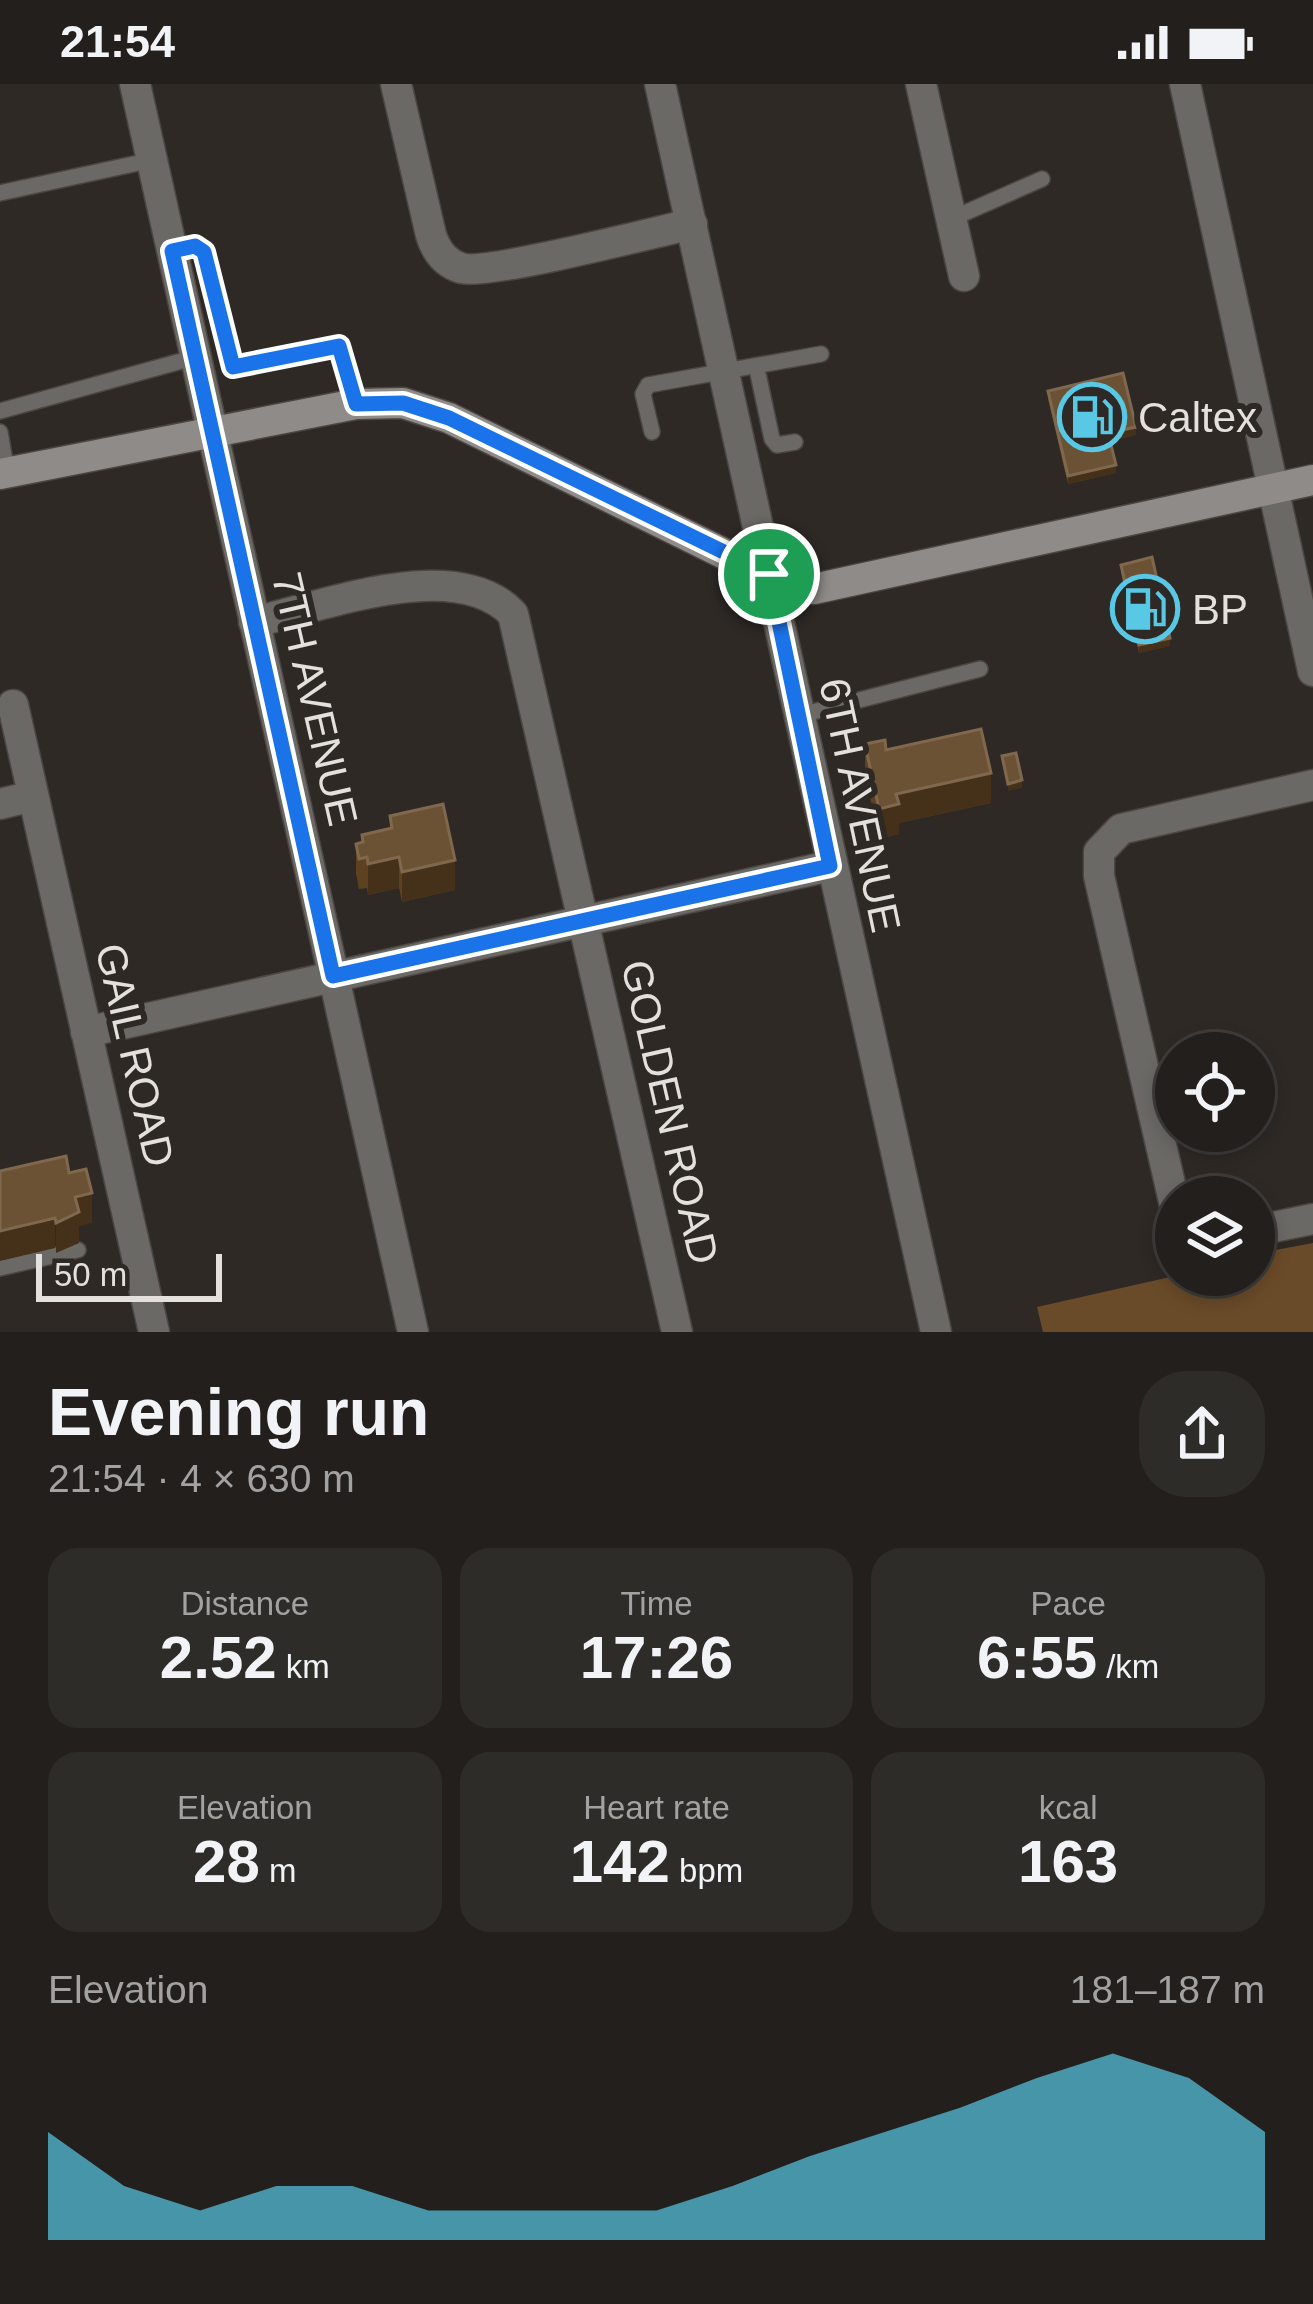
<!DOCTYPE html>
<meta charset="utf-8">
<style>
body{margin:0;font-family:Arial,sans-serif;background:#2e2c29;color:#f1f3f6;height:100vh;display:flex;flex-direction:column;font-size:45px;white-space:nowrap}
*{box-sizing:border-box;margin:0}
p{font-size:39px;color:#a2a2a3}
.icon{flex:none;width:66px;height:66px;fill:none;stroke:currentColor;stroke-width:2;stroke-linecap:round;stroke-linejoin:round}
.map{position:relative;height:1248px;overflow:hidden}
.drawer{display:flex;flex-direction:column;background:#221f1c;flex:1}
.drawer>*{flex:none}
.fabs{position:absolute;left:1155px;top:948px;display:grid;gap:24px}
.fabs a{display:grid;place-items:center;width:120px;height:120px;border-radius:50%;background:#221f1c;box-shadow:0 6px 18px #0003,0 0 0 3px #3f3d3b;font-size:60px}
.scale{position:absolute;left:36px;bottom:30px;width:186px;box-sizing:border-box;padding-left:12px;border:6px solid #e3e0dd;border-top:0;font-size:33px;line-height:42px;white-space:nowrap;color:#e3e0dd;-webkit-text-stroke:9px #2e2925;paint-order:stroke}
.pin{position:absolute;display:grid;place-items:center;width:102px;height:102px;color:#fff;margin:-51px;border:6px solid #fff;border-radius:50%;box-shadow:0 3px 12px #0007}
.round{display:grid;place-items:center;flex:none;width:126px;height:126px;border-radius:48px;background:#2e2c29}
.head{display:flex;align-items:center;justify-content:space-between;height:204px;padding:0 48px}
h1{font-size:66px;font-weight:700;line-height:90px}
.metrics{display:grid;grid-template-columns:repeat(3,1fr);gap:18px;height:204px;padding:12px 48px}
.metrics div{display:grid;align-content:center;border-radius:30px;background:#2e2c29;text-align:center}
.metrics b{font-size:60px;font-weight:700}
.metrics small{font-size:33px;font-weight:400}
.metrics p{font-size:33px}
.chart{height:336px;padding:24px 48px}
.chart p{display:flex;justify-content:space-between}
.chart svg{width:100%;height:216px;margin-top:12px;fill:#58c8e4;opacity:.7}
.status{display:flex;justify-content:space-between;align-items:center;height:84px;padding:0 60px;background:#221f1c;direction:ltr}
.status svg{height:33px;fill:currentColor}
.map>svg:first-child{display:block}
</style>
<div class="status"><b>21:54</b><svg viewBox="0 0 49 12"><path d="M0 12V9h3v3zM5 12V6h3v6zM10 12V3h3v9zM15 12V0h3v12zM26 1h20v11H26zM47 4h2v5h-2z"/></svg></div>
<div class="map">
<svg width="1313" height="1248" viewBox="0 0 1313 1248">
<rect width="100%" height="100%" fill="#2e2925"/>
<polygon fill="#6a4b29" points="1313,1159 1313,1248 1043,1248 1037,1223 1179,1191 1254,1191 1254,1170"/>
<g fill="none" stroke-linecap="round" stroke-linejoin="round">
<g stroke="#4b4642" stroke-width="18">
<g id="lane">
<polyline points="0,109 152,76"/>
<polyline points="951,135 1042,95"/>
<polyline points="172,167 202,164 230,281 339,262 356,320"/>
<polyline points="757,285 772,355 777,361 795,358"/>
<polyline points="0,327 196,273"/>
<polyline points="0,348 7,389"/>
<polyline points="652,348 643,310 648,301 821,270"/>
<polyline points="797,632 980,585"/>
<polyline points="0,1184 78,1166"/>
</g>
</g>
<g stroke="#4b4642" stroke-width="33">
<g id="street">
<polyline points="135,0 413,1248"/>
<path d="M396,0L431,151C436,167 445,179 461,184C486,192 655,148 692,140"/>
<polyline points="660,0 936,1248"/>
<polyline points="921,0 964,192"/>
<polyline points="1185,0 1313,587"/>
<path d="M254,538C325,522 456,470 513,530L677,1248"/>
<polyline points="13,621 154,1248"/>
<polyline points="0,720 33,712"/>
<polyline points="86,948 830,782"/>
<polyline points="1176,1126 1099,792 1099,768 1121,745 1313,701"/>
<polyline points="1254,1147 1313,1135"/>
</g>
</g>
<g stroke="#4b4642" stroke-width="33">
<polyline id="secondary" points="0,390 356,320 403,319 449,334 751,483 814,505 1313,396"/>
</g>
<use href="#lane" stroke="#6b6966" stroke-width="15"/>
<use href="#street" stroke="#6b6966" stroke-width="30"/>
<use href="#secondary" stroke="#8f8b88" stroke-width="30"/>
</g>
<g fill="#5e411f">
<polygon points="1048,307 1136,351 1110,357 1116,389 1068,400 1048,315"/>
<polygon points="1121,481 1170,562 1139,569 1121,489"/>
<polygon points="865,660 886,666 991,719 899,739 899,750 879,755 865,691"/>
<polygon points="390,732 455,806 402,818 399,804 368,811 367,804 359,805 356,790 356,760 362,758 362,751 390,745"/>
</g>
<g fill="#453019">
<polygon points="1136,343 1136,351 1108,357 1108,349"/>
<polygon points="1116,381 1116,389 1068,400 1068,392"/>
<polygon points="1170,554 1170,562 1139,569 1139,561"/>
<polygon points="991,689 991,719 899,739 899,750 879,755 879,725 896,710"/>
<polygon points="1022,696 1022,704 1008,707 1008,700"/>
<polygon points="399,773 399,804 368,811 368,780"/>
<polygon points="455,776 455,806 402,818 402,788"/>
<polygon points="92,1109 92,1139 79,1142 79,1159 56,1169 56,1139 75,1113"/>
<polygon points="55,1134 55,1164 0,1177 0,1147"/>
</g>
<g fill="#6c5234" stroke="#7f684e" stroke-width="3">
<polygon points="1123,289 1136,343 1108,349 1116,381 1068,392 1048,307"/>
<polygon points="1152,473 1170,554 1139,561 1121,481"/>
<polygon points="981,645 991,689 896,710 899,720 879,725 865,660 885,656 886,666"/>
<polygon points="1016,669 1022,696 1008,700 1002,672"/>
<polygon points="443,720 455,776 402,788 399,773 368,780 367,773 359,775 356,760 363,758 362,751 392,744 390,732"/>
<polygon points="66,1072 69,1089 86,1085 92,1109 75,1113 79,1128 56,1139 55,1134 0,1147 0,1087"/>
</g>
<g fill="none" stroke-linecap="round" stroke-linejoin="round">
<g stroke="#fff" stroke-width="24">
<polygon id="route" points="195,162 204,168 233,283 339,262 356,320 403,319 449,334 769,490 830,782 333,892 172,167"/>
</g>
<use href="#route" stroke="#1a73e8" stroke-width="15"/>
</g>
<defs>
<g id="fuel-ring" transform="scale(3.45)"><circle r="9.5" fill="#2e2925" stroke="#58c8e4" stroke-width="1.5"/><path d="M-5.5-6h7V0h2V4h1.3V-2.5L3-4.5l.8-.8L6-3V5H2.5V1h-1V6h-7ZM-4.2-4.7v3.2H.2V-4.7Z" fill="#58c8e4"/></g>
</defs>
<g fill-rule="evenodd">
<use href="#fuel-ring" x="1092" y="333"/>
<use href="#fuel-ring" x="1145" y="525"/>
</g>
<g text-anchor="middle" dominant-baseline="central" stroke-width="12" stroke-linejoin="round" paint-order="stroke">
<g font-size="42" fill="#e3e0dd" stroke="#2e2925" text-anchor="start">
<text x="1138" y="333">Caltex</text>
<text x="1192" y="525">BP</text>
</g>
<g font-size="42" fill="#e3e0dd" stroke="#2e2925">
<text transform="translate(315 615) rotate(77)">7TH AVENUE</text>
<text transform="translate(860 721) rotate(78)">6TH AVENUE</text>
<text transform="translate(135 971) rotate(77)">GAIL ROAD</text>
<text transform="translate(670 1028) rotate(77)">GOLDEN ROAD</text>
</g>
</g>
</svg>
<div class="fabs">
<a><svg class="icon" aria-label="locate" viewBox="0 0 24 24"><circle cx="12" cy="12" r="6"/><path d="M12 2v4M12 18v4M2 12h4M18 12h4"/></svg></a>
<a><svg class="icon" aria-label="layers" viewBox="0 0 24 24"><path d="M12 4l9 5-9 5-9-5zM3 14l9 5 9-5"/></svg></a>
</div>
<div class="scale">50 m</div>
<div class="pin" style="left:769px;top:490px;background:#1e9e55"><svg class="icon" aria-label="arrive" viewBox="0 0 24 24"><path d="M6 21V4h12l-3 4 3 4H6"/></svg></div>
</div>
<section class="drawer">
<div class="head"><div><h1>Evening run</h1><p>21:54 · 4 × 630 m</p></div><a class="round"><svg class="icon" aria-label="share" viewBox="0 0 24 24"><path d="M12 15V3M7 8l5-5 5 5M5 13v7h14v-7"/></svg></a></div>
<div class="metrics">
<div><p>Distance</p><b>2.52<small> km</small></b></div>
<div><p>Time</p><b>17:26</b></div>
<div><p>Pace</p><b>6:55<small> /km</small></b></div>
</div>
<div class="metrics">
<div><p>Elevation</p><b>28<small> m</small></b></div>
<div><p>Heart rate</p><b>142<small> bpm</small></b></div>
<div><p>kcal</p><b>163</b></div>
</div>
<div class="chart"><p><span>Elevation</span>181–187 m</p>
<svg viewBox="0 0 160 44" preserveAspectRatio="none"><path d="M0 44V22L10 33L20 38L30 33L40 33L50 38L60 38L70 38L80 38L90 33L100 27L110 22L120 17L130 11L140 6L150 11L160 22V44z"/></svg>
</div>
</section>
